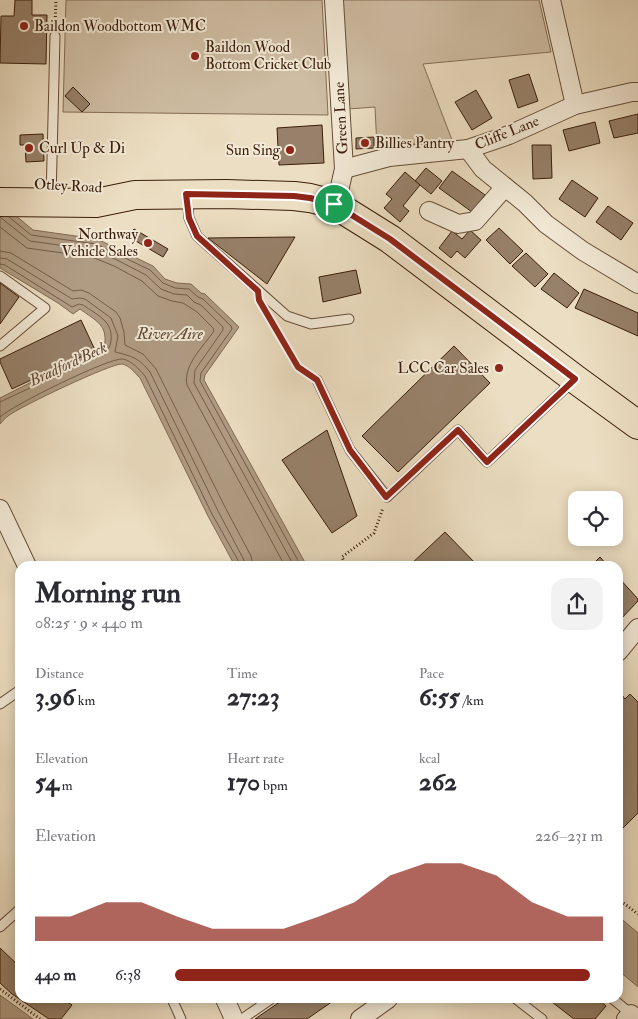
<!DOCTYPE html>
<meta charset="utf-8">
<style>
body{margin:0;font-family:"IM FELL Double Pica",serif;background:#f2f2f3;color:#2b2b33;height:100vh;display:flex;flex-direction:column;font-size:19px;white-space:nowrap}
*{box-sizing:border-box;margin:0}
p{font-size:16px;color:#7c7c81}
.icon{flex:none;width:28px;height:28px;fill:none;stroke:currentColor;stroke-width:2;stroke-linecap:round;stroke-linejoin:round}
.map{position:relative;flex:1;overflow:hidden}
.sheet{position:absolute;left:15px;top:561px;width:608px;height:442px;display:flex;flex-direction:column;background:#fff;border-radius:15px;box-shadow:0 2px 12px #0003}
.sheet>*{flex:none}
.controls{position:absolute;left:568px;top:491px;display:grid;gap:10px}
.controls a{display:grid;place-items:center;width:55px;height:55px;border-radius:10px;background:#fff;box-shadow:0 2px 12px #0003;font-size:25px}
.pin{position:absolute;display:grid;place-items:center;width:42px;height:42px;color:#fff;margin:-21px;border:2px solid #fff;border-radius:50%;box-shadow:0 1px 5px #0007}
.round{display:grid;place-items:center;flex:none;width:52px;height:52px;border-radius:15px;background:#f2f2f3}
.summary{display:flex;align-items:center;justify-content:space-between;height:85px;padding:0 20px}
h1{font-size:28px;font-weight:700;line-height:38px}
.figures{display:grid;grid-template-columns:repeat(3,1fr);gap:8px;height:85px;padding:5px 20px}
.figures div{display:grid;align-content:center}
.figures b{font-size:25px;font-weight:700}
.figures small{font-size:14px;font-weight:400}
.figures p{font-size:14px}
.chart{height:140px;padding:10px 20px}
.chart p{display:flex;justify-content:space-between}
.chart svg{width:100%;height:90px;margin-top:5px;fill:#8f2418;opacity:.7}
ul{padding:0 20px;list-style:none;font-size:16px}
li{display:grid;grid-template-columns:80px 60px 1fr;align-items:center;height:38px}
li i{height:12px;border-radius:6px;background:#8f2418}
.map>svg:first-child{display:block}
</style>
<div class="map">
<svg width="638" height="1019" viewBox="0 0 638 1019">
<rect width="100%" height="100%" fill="#ecdec2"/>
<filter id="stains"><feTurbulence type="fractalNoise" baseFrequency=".004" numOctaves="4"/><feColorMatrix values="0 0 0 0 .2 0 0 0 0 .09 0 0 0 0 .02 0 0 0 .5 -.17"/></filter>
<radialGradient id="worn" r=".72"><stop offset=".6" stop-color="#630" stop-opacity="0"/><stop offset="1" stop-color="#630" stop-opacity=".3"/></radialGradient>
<g fill="#cebda3" stroke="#846d56">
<polygon points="66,0 322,0 328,115 63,112"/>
<polygon points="342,0 539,0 551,52 423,64 452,140 377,148 375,107 348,109"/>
</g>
<g fill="#af9c83" stroke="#806953">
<path d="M0,191L8,209L33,230L97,239L153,266L165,279L177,283L191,284L201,293L205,294L239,327L205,375L204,380L307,566H235L208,516L140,378C135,373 129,365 122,364C112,363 19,407 8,416C5,418 3,421 0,424V398L75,360L104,348C109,325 96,321 80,309L73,314L58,303L0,268Z"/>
<polygon points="618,916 638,933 638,987 618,970"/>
<polygon points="0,995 33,1019 0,1019"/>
</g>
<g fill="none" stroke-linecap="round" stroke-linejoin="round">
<g stroke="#745c46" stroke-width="1">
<polyline points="0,217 30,241 94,250 117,260 146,275 161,289 174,294 187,295 194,302 201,305 223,327 223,330 195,370 194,383 294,566"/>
<polyline points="9,217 31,235 96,244 150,270 163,283 175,288 189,289 198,297 203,299 231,326 232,329 201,373 200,381 301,566"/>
<path d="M0,227L27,248L92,257L114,266L142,281L158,296L172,301L183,303L197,312L213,328L214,331C203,347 183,365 187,385L285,566"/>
<polyline points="0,251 11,253 73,291 81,290 89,293 116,312 120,318 124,332 125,345 143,354 156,369 225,507 251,556 253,566"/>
<path d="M0,258L7,259L72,299L80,298L85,299L111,318L118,336L115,352C132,356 139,358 150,372L218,511L244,560L245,566"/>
<path d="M0,264L5,265L72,307L79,304L83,305C90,310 100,315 106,322C113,330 113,345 106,352L0,402"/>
<path d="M0,417C11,406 110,357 123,359C132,361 139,369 145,376L212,514L239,562V566"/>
</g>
</g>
<g fill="#97816a" stroke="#3a1d0a">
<polygon points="15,0 32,0 32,15 47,15 46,64 0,63 1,16 14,16"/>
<polygon points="529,74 538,101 518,108 509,80"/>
<polygon points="73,87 90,104 82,112 65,96"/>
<polygon points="476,90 492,118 472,130 455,102"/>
<polygon points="638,114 638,133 614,138 609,121"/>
<polygon points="595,122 600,143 569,151 563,130"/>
<polygon points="322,125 324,163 279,165 277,128"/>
<polygon points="43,134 44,161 26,162 25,145 20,145 20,135"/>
<polygon points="374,137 374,148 356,149 356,138"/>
<polygon points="532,145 551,145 552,178 533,179"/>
<polygon points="426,168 442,181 431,194 415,181"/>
<polygon points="452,171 485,195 472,212 439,188"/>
<polygon points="405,172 420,185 403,206 409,211 400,222 384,208 392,199 386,194"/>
<polygon points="572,180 598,198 585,217 559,199"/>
<polygon points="608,206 633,223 621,240 596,222"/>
<polygon points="499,228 523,251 510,264 486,240"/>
<polygon points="134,229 168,249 163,257 129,237"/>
<polygon points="470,230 481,240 465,258 457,251 451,258 439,248 452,231 462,239"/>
<polygon points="295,237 267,284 208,238"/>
<polygon points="526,253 548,274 535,287 512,266"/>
<polygon points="356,270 361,293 323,302 319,277"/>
<polygon points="554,273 579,293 567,308 541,289"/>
<polygon points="0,283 19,297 0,324"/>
<polygon points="584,289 638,313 638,336 575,308"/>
<polygon points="81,320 95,350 12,389 0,362 0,359"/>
<polygon points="454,346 490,383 398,472 362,436"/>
<polygon points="327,430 357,516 332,533 282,460"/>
<polygon points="445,532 478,566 409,566"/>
<polygon points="600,557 608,566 591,566"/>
<polygon points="618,577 638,599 638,601 618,622"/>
<polygon points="618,690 625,699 630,694 638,702 638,813 618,833"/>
<polygon points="0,948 20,967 20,999 63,999 72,1005 61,1019 49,1019 12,994 0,983"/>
<polygon points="284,999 336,999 307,1019 255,1019"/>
<polygon points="548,999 598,999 606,1006 595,1019 574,1019"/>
</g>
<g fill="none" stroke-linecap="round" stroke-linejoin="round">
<g stroke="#664d38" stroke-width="11">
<g id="lane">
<polyline points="187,197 189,218 197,236 287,316 311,324 349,319"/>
<polyline points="51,200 55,36"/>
<polyline points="0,276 45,308 0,346"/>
<polyline points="317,380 350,450 387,497 458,430 487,462 574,380"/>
<polyline points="0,704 20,690"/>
<polyline points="0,927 20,909"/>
<polyline points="172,999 181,1019"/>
<polyline points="516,999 542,1019"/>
<polyline points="613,999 631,1014"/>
<polyline points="242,1019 271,999"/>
</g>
</g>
<g stroke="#664d38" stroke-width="20">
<g id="street">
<polyline points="334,0 344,169 339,191 334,204"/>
<polyline points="551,0 575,105"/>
<polyline points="468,149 483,169 525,203 546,224 583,251 638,284"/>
<polyline points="344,169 389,157 468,149 509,135 575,105 632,92 638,92"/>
<polyline points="429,211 458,224 475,221 505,187"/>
<polyline points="0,509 27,566"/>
<polyline points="618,652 638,628"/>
<polyline points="225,999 234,1019"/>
<polyline points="360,1019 388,999"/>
<polyline points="626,1019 631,1014"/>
</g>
</g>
<g stroke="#3a1d0a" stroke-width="30">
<polyline id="primary" points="0,202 96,203 135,195 226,194 294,196 310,198 334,204 390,239 575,379 638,425"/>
</g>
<g stroke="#3a1d0a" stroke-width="3" stroke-dasharray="1 2.5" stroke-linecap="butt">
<polyline points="55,24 56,0"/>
<polyline points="269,318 298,367 308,374"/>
<polyline points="346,566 342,557 374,533 383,508"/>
<polyline points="618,899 638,914"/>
<polyline points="0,989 40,1019"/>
</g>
<use href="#lane" stroke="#f3ead7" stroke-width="9"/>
<use href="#street" stroke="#f3ead7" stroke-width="18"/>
<use href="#primary" stroke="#ecdec2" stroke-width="28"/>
</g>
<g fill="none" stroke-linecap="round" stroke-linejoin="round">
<g stroke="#fff" stroke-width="10">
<polygon id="route" points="186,194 294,196 310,198 334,204 390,239 575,379 487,462 458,430 386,497 350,450 317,380 298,367 259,300 258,291 197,236 189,218"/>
</g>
<use href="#route" stroke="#8f2418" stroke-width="6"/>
</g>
<g fill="#8f2418" stroke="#f3ead7" stroke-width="2">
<circle cx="24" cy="26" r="5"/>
<circle cx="195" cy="56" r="5"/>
<circle cx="365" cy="143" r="5"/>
<circle cx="29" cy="148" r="5"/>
<circle cx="290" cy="150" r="5"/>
<circle cx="148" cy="243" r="5"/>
<circle cx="499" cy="368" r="5"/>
</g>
<g text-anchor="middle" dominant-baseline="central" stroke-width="4" stroke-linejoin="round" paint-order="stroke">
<g font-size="15" fill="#3a1d0a" stroke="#f3ead7" text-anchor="start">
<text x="34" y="26">Baildon Woodbottom WMC</text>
<text x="205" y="47">Baildon Wood<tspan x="205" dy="17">Bottom Cricket Club</tspan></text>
<text x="375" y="143">Billies Pantry</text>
<text x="39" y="148">Curl Up &amp; Di</text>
<text x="280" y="150" text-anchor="end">Sun Sing</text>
<text x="138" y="234" text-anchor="end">Northway<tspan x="138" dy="17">Vehicle Sales</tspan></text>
<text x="489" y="368" text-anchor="end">LCC Car Sales</text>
</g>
<g font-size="15" fill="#3a1d0a" stroke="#f3ead7">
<text transform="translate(341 118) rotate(-93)">Green Lane</text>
<text transform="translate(507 133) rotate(-22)">Cliffe Lane</text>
<text transform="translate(68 186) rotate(3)">Otley Road</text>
</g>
<g font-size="16" font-style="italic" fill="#634934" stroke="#f3ead7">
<text x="170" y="334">River Aire</text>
<text transform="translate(68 364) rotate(-25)">Bradford Beck</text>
</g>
</g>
<rect width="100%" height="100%" filter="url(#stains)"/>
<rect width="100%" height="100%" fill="url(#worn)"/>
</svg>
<div class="controls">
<a><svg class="icon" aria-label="locate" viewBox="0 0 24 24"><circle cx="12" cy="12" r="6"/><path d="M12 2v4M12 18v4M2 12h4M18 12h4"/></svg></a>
</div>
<div class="pin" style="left:334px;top:204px;background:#1e9e55"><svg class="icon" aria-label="arrive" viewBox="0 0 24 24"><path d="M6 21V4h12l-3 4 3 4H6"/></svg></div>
<section class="sheet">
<div class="summary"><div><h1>Morning run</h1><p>08:25 · 9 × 440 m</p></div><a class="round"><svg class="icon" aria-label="share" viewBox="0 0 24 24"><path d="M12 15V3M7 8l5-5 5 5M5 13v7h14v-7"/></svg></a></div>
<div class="figures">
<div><p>Distance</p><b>3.96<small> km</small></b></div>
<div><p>Time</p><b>27:23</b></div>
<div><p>Pace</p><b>6:55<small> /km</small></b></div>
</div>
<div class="figures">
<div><p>Elevation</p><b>54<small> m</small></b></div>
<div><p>Heart rate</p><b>170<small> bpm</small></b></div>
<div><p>kcal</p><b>262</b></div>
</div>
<div class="chart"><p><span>Elevation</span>226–231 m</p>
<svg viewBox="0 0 160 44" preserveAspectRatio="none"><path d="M0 44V32L10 32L20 25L30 25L40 32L50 38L60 38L70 38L80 32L90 25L100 12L110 6L120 6L130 12L140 25L150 32L160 32V44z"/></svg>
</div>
<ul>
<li><b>440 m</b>6:38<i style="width:97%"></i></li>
</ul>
</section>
</div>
